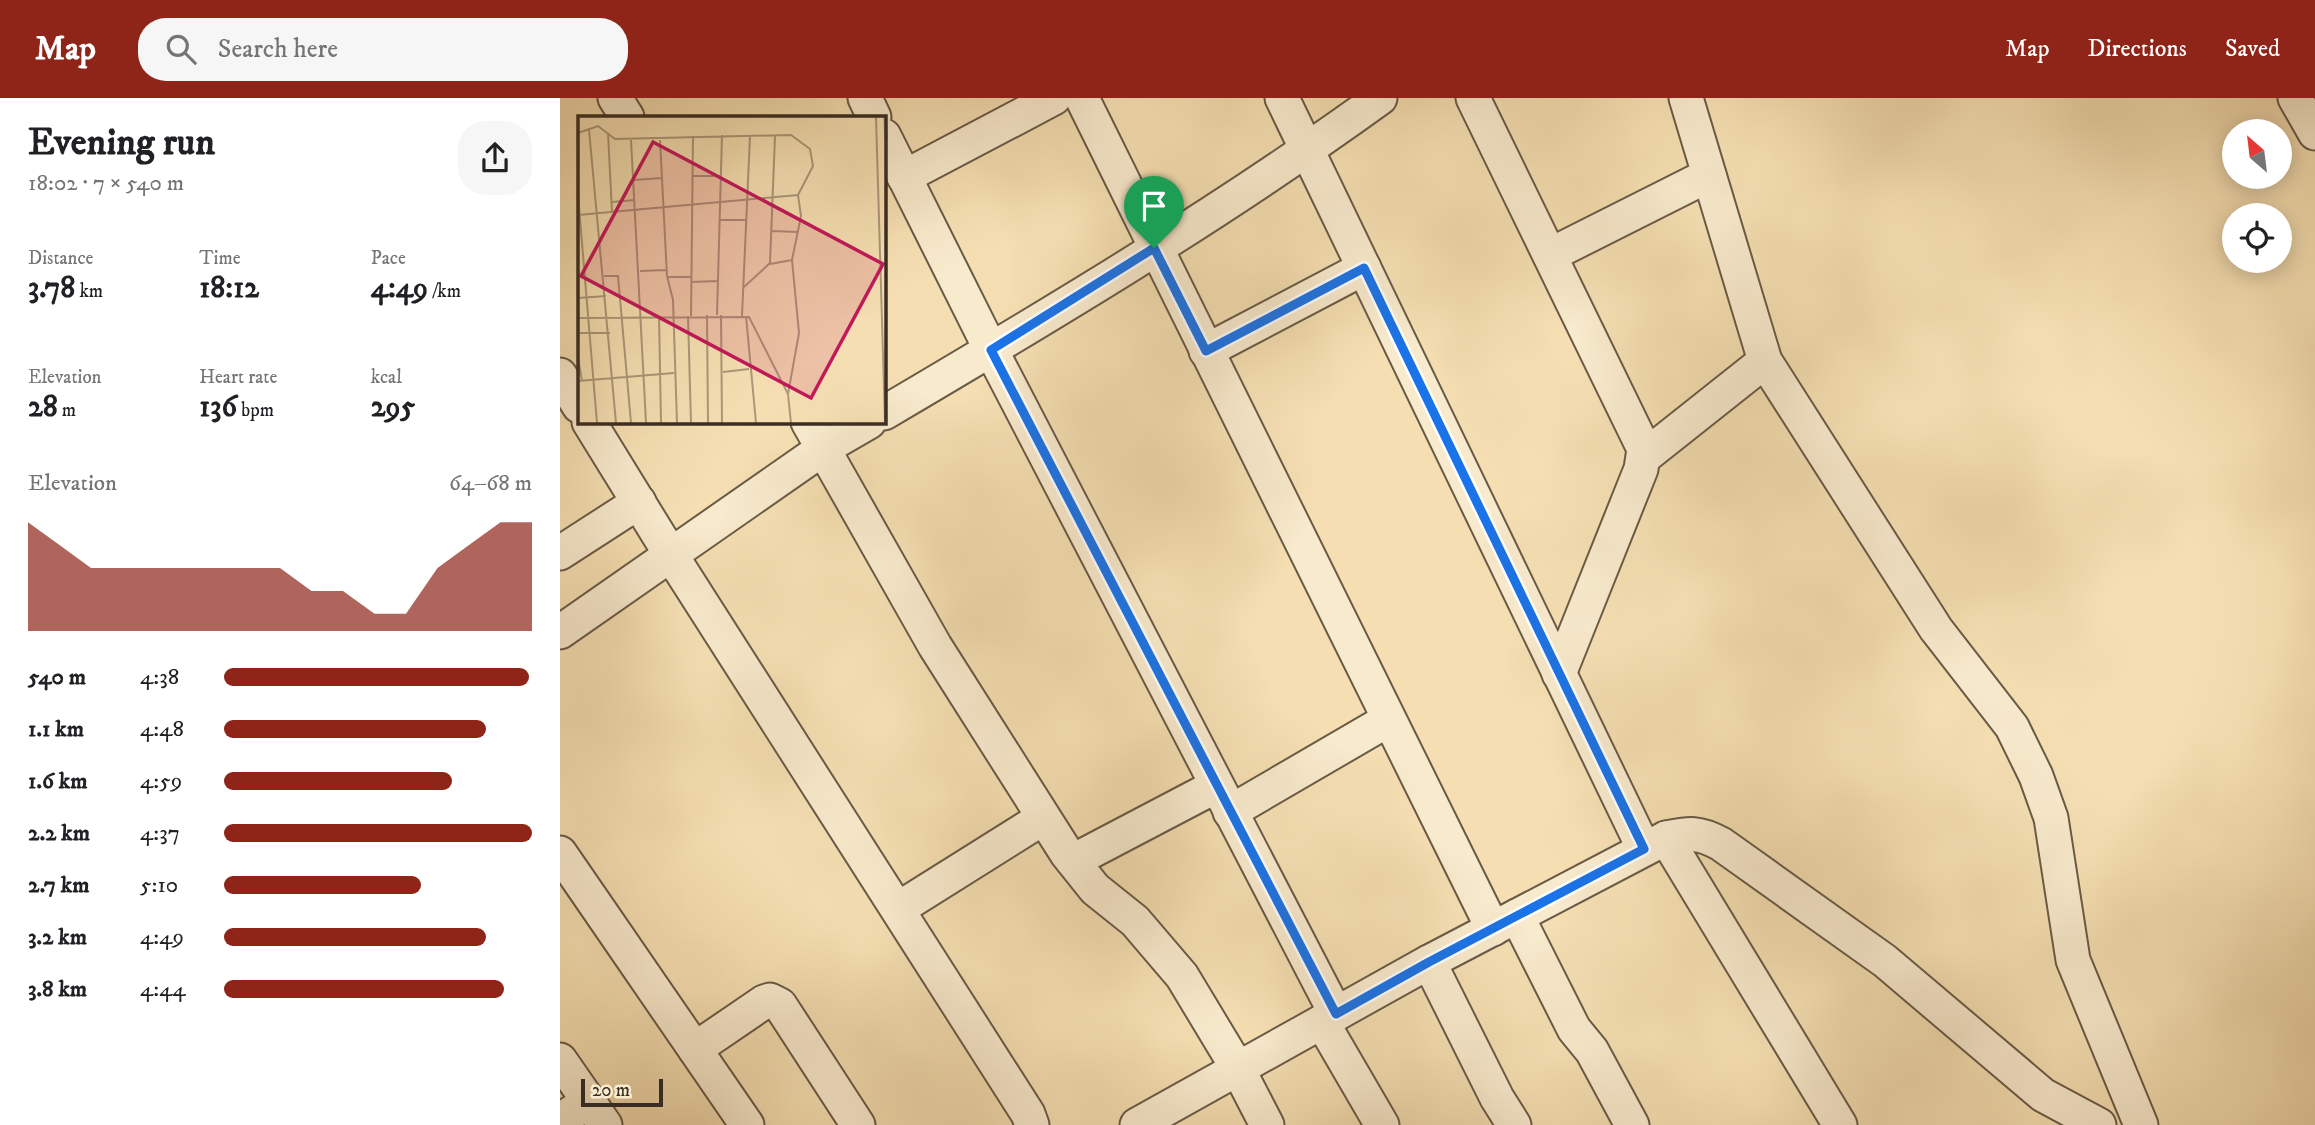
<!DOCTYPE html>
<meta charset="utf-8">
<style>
body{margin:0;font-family:"IM FELL DW Pica",serif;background:#f6f6f6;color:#202124;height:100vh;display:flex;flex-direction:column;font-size:26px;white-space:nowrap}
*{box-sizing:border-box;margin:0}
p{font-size:23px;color:#757577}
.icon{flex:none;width:38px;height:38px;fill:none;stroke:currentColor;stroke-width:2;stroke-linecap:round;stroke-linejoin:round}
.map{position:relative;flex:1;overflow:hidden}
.side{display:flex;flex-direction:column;background:#fff;width:560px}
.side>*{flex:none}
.needle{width:46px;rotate:332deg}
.fabs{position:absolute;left:1662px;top:21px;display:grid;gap:14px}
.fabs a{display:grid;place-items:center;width:70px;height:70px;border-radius:50%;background:#fff;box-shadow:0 4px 18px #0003;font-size:35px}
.scale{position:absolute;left:21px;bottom:18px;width:82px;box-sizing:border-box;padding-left:7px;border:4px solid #3a2d23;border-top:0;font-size:19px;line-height:24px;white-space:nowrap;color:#3a2d23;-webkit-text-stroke:5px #f8eacd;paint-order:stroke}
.pin{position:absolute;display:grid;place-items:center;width:60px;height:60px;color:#fff;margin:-72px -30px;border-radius:50% 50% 50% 0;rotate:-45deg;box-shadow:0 0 7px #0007}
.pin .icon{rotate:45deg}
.round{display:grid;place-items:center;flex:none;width:74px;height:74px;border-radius:28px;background:#f6f6f6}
.overview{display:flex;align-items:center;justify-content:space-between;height:119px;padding:0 28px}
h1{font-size:38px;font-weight:700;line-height:52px}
.figures{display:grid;grid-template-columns:repeat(3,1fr);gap:10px;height:119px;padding:7px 28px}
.figures div{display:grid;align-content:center}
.figures b{font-size:30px;font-weight:700}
.figures small{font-size:19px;font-weight:400}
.figures p{font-size:19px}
.chart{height:196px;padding:14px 28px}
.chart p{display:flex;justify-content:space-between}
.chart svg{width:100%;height:126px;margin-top:7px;fill:#8f2418;opacity:.7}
ul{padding:0 28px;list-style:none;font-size:23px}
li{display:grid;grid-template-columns:112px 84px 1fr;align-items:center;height:52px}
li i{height:18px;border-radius:9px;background:#8f2418}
header{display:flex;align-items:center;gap:42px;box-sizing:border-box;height:98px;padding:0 35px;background:#8f2418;color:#fff}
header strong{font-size:33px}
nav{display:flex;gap:38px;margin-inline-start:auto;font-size:24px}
.search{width:490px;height:63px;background:#f6f6f6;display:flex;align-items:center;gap:18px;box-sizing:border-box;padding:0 24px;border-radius:28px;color:#757577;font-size:26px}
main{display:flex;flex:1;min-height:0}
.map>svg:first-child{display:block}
</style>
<header>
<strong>Map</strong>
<div class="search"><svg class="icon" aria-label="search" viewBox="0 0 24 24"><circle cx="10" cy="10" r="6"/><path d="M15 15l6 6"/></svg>Search here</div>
<nav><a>Map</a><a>Directions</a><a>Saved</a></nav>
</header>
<main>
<section class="side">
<div class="overview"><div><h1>Evening run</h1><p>18:02 · 7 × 540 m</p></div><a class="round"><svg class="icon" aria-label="share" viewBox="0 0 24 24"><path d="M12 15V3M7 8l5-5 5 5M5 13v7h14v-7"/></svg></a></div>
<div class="figures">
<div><p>Distance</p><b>3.78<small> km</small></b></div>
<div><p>Time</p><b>18:12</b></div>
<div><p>Pace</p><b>4:49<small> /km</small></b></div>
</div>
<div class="figures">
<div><p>Elevation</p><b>28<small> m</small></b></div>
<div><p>Heart rate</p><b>136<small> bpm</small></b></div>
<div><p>kcal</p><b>295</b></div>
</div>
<div class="chart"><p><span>Elevation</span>64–68 m</p>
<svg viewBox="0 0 160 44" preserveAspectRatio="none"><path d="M0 44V6L10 14L20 22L30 22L40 22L50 22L60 22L70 22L80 22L90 30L100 30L110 38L120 38L130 22L140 14L150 6L160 6V44z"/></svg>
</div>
<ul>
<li><b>540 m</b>4:38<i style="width:99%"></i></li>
<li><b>1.1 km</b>4:48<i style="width:85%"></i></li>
<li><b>1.6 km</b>4:59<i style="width:74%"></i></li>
<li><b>2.2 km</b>4:37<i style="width:100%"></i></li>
<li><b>2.7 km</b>5:10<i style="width:64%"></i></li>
<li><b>3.2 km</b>4:49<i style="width:85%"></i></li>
<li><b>3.8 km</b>4:44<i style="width:91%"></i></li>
</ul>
</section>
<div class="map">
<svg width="1755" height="1027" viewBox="0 0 1755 1027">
<rect width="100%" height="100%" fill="#f5dfb2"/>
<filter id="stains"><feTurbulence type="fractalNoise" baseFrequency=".00286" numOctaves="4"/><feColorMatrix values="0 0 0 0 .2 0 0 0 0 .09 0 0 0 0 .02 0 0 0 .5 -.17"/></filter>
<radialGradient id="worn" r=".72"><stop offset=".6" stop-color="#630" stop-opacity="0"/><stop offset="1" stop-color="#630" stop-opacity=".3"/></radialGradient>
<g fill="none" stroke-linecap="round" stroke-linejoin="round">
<g stroke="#695a47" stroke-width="37">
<g id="street">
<polyline points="55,0 67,19"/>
<polyline points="305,0 314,19"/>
<polyline points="522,0 933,831"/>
<polyline points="722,0 1084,751"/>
<polyline points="913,0 1084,351 1081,371 999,576"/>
<polyline points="1126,0 1205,263 1376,531 1452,629 1476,678 1491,720 1513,862 1581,1027"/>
<polyline points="1735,0 1755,35"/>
<polyline points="324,38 431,252 776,916"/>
<polyline points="344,79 494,0"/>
<polyline points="990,157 1149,77"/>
<polyline points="646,253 804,170"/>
<polyline points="0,277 19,308"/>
<path d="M324,315C492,216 661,115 820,0"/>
<polyline points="29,324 111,457 468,1016 472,1027"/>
<polyline points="248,324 375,548 507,756 535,791 575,823 622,878 678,971 707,1027"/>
<polyline points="1084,359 1205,263"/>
<polyline points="0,455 79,404"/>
<polyline points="0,534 264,350 309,324"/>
<polyline points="670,714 828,622"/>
<polyline points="1106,740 1280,1027"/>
<polyline points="0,755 187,1027"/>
<polyline points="513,763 656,688"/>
<polyline points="338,811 483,720"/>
<polyline points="957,818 1014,931 1032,953 1072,1027"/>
<polyline points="869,864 937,1000 954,1027"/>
<polyline points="762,924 822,1027"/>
<polyline points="135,951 204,904 210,902 220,907 298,1027"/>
<polyline points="0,962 45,1027"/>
<polyline points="0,1022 29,1004"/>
<path d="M577,1027L869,864L1106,740C1130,735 1139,734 1161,746L1325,863L1483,997L1539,1027"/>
</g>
</g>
<use href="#street" stroke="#f8eacd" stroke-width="33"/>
</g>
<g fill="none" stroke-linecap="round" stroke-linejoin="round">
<g stroke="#fff" stroke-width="14">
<polygon id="route" points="594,150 646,253 804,170 1084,751 869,864 776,916 431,252"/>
</g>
<use href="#route" stroke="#1a73e8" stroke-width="9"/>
</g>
<g transform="translate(18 18)">
<rect width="308" height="308" fill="#f5dfb2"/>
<path fill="none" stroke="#9dbbb3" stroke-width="3.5" d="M307,1L308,23"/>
<path fill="none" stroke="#aa9879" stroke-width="2" d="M298,1L307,307M11,14L38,307M0,17L20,10L37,23L213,19L232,33L235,50L220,79L223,100L214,144L221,217L210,278M30,17L34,96M53,24L68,307M82,24L89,160L95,184L99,307M114,60H143M56,64L84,62M0,79L19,307M34,86L57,84M0,99L220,79M142,104H168M194,115L220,116M192,148L214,144M62,155L88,154M26,160H40L53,307M89,161H113M113,166L140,165M166,171L192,147L197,20M0,182L28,180M129,199L130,307M139,199L144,19M143,199L144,307M81,200L83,307M110,200L113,307M113,200L115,20M164,200L172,20M168,200L178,307M0,202L171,201L210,278L213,307M0,217H32M0,242L4,265M145,256L171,253M0,265L96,257"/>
<path fill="#c2185b" fill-opacity="0.15" stroke="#c2185b" stroke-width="3.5" d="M75,26L305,148L233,282L3,160Z"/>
<rect width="308" height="308" fill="none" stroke="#3a2d23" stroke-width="3.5"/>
</g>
<rect width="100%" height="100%" filter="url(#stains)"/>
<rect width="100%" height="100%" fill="url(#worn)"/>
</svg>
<div class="fabs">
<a><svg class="needle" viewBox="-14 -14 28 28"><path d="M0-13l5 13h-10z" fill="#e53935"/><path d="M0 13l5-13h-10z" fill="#757577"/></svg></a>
<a><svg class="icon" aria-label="locate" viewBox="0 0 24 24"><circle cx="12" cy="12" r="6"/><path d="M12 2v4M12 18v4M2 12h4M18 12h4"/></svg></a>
</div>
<div class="scale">20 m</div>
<div class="pin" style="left:594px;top:150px;background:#1e9e55"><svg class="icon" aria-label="arrive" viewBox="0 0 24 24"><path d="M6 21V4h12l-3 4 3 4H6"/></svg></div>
</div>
</main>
